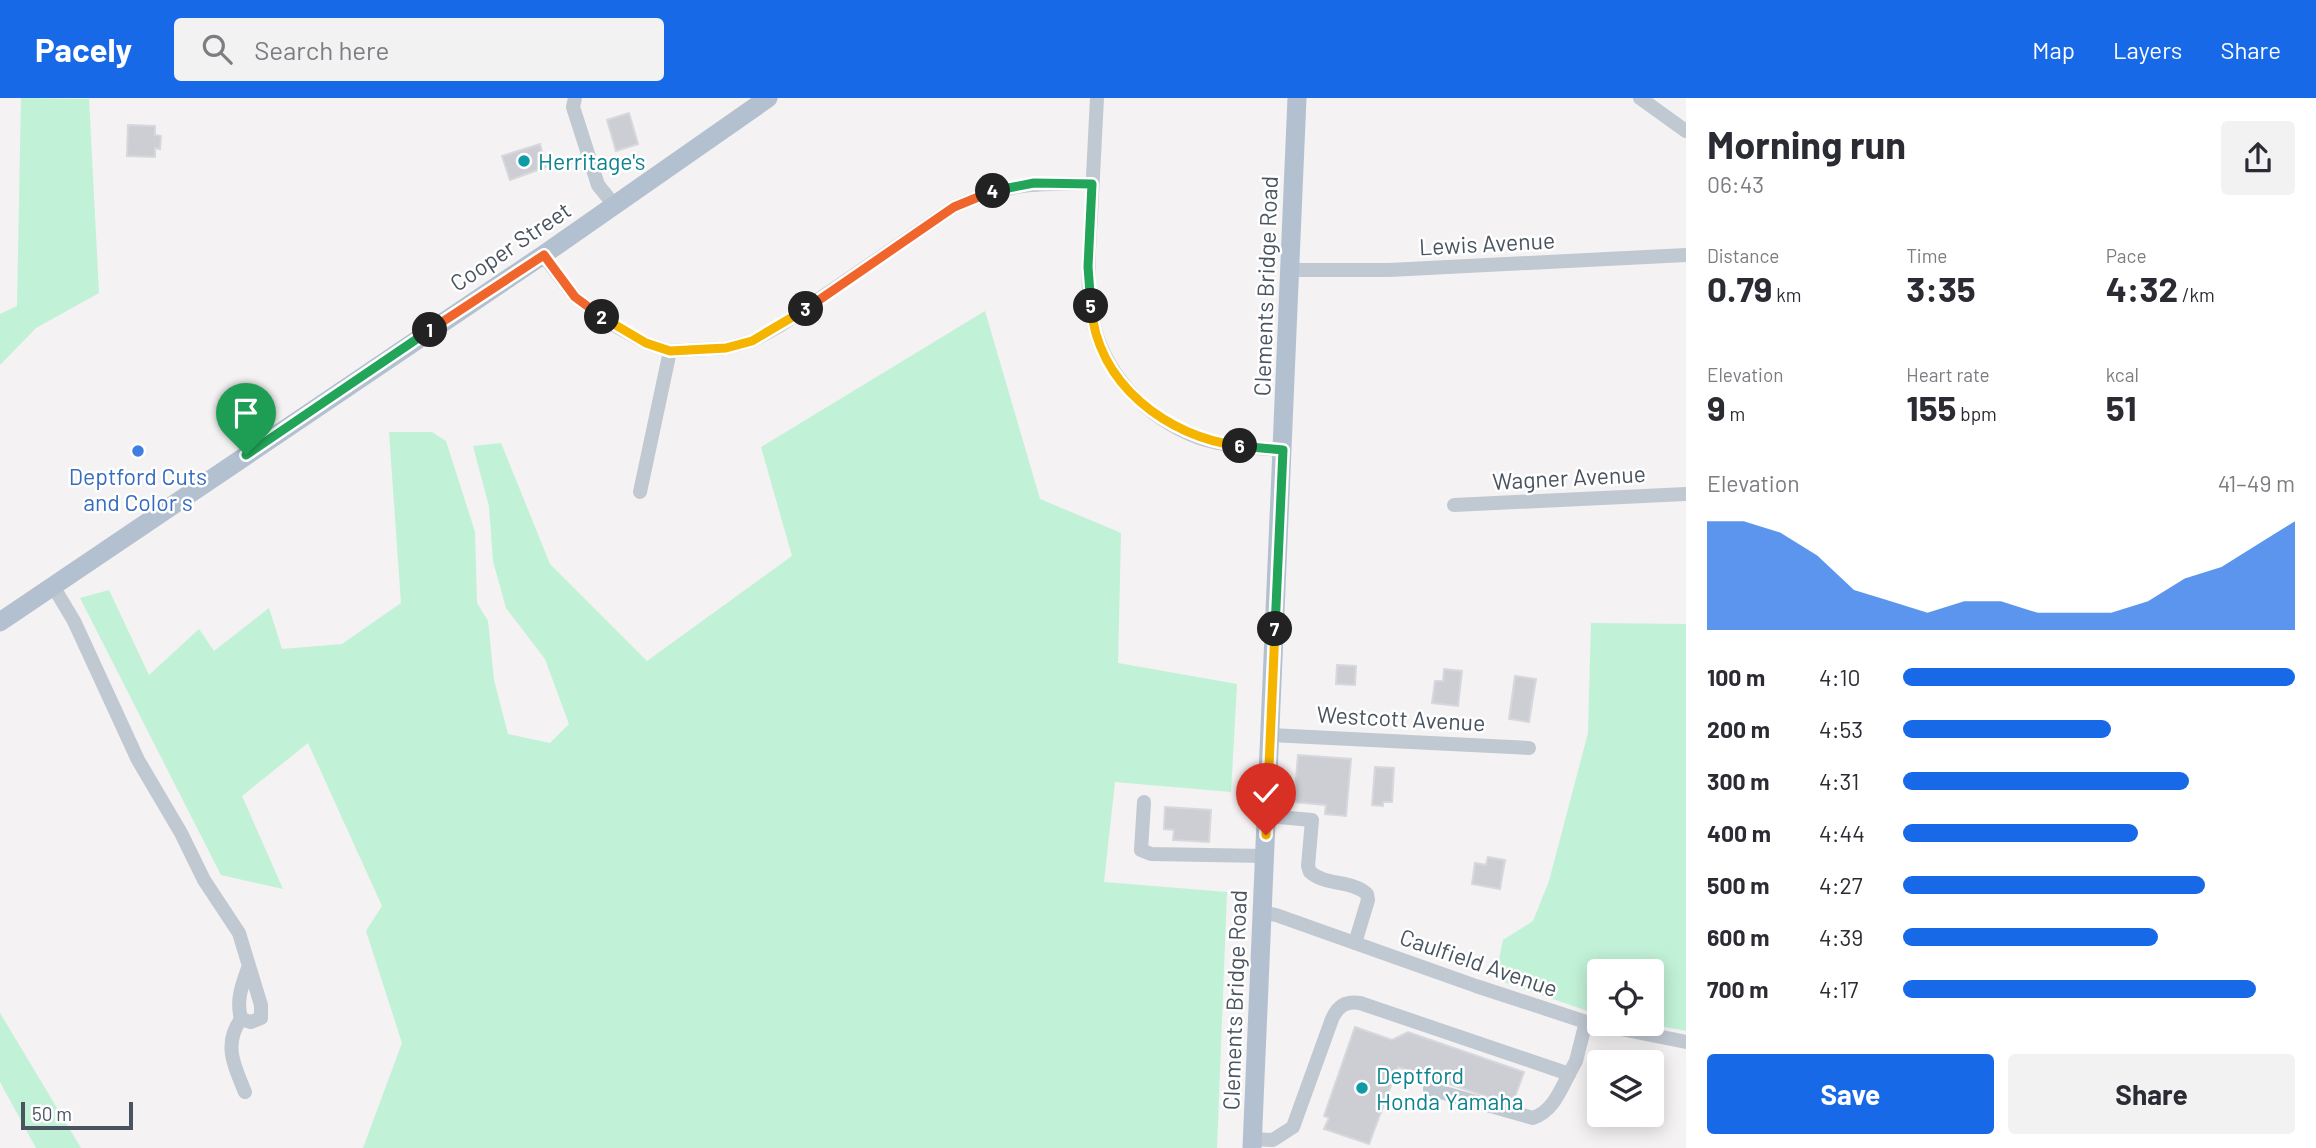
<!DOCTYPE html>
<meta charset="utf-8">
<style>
body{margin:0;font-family:Barlow,sans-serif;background:#f2f2f3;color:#2b2b33;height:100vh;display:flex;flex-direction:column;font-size:26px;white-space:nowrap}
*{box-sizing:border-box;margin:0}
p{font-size:23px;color:#7c7c81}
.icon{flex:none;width:38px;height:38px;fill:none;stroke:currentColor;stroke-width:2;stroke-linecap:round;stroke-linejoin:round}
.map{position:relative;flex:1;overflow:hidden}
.sheet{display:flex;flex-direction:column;background:#fff;width:630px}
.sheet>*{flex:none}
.buttons{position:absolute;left:1587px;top:861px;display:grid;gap:14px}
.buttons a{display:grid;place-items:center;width:77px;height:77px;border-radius:7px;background:#fff;box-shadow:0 4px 18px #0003;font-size:35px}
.scale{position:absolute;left:21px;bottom:18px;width:112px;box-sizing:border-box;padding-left:7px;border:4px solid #495460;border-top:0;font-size:19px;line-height:24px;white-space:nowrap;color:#495460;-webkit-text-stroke:5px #fff;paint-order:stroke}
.pin{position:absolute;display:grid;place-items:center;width:60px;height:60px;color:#fff;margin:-72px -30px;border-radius:50% 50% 50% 0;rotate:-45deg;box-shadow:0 0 7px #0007}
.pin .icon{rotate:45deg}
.km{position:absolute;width:35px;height:35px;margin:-18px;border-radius:50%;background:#222;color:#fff;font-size:19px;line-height:35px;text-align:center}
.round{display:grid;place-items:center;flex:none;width:74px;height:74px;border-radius:7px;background:#f2f2f3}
.head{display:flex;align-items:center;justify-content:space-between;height:119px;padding:0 21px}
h1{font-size:38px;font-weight:700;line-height:52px}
.stats{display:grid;grid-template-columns:repeat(3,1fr);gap:10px;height:119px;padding:7px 21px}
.stats div{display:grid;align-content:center}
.stats b{font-size:35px;font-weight:700}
.stats small{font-size:19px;font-weight:400}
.stats p{font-size:19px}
.chart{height:196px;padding:14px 21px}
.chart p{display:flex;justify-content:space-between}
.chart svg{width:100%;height:126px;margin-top:7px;fill:#1869e8;opacity:.7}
.primary-button{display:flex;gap:14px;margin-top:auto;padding:14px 21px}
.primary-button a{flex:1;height:80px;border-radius:7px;background:#1869e8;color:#fff;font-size:28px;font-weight:700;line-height:80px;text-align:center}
.primary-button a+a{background:#f2f2f3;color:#2b2b33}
ul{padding:0 21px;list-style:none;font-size:23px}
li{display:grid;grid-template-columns:112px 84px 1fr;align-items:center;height:52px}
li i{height:18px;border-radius:9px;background:#1869e8}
header{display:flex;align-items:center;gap:42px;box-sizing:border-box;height:98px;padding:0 35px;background:#1869e8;color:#fff}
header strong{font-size:33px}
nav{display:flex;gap:38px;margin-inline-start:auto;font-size:24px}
.search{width:490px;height:63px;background:#f2f2f3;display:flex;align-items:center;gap:18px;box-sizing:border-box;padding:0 24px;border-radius:7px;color:#7c7c81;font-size:26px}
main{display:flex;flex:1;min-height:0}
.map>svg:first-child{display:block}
</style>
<header>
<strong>Pacely</strong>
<div class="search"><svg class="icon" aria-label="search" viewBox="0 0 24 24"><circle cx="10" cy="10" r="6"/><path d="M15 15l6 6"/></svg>Search here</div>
<nav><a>Map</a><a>Layers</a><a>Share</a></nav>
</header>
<main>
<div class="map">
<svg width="1686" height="1050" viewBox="0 0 1686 1050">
<rect width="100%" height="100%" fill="#f4f2f2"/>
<g fill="#c1f1d6">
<polygon points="21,0 89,1 99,195 36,230 0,267 0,216 17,208"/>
<polygon points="985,213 1040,401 1121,435 1118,565 1237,586 1231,694 1115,684 1104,784 1227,794 1217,1050 363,1050 402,945 366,833 382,808 308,645 242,698 283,791 221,777 80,500 109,492 149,577 199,531 214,553 269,510 282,551 342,546 401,505 389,334 432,334 446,343 475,434 477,505 488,523 494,582 508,636 550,645 569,626 545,561 506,510 493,463 489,408 473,348 501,345 550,466 647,563 792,458 761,349"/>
<polygon points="1591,525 1686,526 1686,933 1649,926 1652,926 1652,873 1600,873 1599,917 1495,881 1503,842 1533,823 1549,783 1588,635"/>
<polygon points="0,915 81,1050 36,1050 0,984"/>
</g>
<g fill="#ccced4" stroke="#d6d8dd" stroke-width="2">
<polygon points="629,15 638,46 616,53 607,22"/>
<polygon points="128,27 155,28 155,37 161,38 160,51 155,50 155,59 127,58"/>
<polygon points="540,46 546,69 510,82 502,58"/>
<polygon points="1337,567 1356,568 1355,587 1336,586"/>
<polygon points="1444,571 1462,573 1458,608 1432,605 1435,583 1443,583"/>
<polygon points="1515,578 1536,581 1529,624 1509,621"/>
<polygon points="1298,657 1351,661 1346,718 1325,716 1326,707 1294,704"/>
<polygon points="1375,669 1394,670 1392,704 1383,704 1383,708 1372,707"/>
<polygon points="1165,709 1211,712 1209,744 1173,742 1174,732 1164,731"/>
<polygon points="1488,759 1505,762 1500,791 1472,786 1475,765 1486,767"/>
<polygon points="1355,929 1392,942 1408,934 1524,974 1512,1007 1398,969 1369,1046 1324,1031 1329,1020 1324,1018"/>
</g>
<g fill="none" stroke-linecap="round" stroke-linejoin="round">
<g stroke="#c0c8d1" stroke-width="14">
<polyline points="575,0 573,9 598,87 615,108"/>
<path d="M1097,0C1095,39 1093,78 1091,117C1089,150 1086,185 1092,218C1102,275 1146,320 1199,340C1225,349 1256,350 1283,352"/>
<polyline points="1640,0 1686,33"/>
<path d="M543,157L575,199L610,225L646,245L670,253L726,250L752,243L781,227L954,109C1008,85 1035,85 1092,86"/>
<polyline points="1291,172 1389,172 1686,157"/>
<polyline points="640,394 670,253"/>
<polyline points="1454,407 1686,396"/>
<path d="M53,488L74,523L138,662L181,735L204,782L239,835L261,907V920L251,924L241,921C236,902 242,887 248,870"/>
<polyline points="1270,637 1529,650"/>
<polyline points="1144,704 1141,752 1151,756 1265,758"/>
<path d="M1266,718L1312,722L1308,768L1310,774C1326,788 1352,782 1367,796L1368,802L1355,845"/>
<polyline points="1261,814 1276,817 1476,888 1586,924 1686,944"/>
<path d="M241,921C223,946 234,968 245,994"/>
<path d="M1430,991L1533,1020C1553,1013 1560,993 1569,976"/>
<path d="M1252,1041L1273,1042L1293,1029L1332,921C1338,908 1345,903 1360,905L1569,976L1576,963L1586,924"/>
</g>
<g stroke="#b2c0d0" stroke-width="19">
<polyline points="0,524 543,157 768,0"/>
<polyline points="1252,1050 1297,0"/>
</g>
</g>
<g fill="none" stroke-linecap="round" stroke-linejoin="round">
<g stroke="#fff" stroke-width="14">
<polyline id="split-1" points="246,357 430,232"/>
</g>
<g stroke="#fff" stroke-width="14">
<polyline id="split-2" points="430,232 544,157 575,199 602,219"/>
</g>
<g stroke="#fff" stroke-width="14">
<polyline id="split-3" points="602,219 646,245 670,253 726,250 752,243 806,211"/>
</g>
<g stroke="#fff" stroke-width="14">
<polyline id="split-4" points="806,211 954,109 993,93"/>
</g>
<g stroke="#fff" stroke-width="14">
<polyline id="split-5" points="993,93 1034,85 1092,86 1088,169 1091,208"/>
</g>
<g stroke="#fff" stroke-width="14">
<path id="split-6" d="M1091,208C1097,286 1167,339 1240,348"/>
</g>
<g stroke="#fff" stroke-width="14">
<polyline id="split-7" points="1240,348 1283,352 1275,531"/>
</g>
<g stroke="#fff" stroke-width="14">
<polyline id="split-8" points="1266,737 1275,531"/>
</g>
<use href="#split-1" stroke="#22a559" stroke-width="9"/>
<use href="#split-2" stroke="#f0652b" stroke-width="9"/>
<use href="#split-3" stroke="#f5b400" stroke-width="9"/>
<use href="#split-4" stroke="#f0652b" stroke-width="9"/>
<use href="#split-5" stroke="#22a559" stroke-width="9"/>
<use href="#split-6" stroke="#f5b400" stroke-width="9"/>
<use href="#split-7" stroke="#22a559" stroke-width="9"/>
<use href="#split-8" stroke="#f5b400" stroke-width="9"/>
</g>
<g fill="#0f9aa8" stroke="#fff" stroke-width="2.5">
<circle cx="524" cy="63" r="7"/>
<circle cx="1362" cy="990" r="7"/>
</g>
<circle fill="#3f7fe0" stroke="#fff" stroke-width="2.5" cx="138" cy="353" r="7"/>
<g text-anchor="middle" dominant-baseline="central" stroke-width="5" stroke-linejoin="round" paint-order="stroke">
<g font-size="23" fill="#0d838f" stroke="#fff" text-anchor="start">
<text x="538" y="63">Herritage's</text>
<text x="1376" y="977">Deptford<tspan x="1376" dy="26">Honda Yamaha</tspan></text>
</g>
<g font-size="23" fill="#495460" stroke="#fff">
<text transform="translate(1487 145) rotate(-3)">Lewis Avenue</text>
<text transform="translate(510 148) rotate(-34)">Cooper Street</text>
<text transform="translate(1265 188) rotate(-88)">Clements Bridge Road</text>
<text transform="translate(1569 379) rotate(-3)">Wagner Avenue</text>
<text transform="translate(1401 620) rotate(3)">Westcott Avenue</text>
<text transform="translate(1479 864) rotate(19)">Caulfield Avenue</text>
<text transform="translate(1234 902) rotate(-88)">Clements Bridge Road</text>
</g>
<g font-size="23" fill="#366cbe" stroke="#fff">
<text x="138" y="378">Deptford Cuts<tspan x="138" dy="26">and Color s</tspan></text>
</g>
</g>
</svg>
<div class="buttons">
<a><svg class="icon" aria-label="locate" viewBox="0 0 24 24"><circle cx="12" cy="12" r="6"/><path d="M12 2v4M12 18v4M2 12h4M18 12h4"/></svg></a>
<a><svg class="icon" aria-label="layers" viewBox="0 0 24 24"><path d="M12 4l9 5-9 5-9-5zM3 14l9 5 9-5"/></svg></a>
</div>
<div class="scale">50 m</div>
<div class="pin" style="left:246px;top:357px;background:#1e9e55"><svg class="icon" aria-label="arrive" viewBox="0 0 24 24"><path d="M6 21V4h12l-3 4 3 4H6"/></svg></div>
<div class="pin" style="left:1266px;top:737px;background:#d93025"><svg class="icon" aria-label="check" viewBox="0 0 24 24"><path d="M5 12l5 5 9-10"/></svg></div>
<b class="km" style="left:430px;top:232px">1</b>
<b class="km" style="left:602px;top:219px">2</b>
<b class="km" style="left:806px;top:211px">3</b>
<b class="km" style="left:993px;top:93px">4</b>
<b class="km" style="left:1091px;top:208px">5</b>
<b class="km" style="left:1240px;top:348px">6</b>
<b class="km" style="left:1275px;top:531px">7</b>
</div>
<section class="sheet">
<div class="head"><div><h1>Morning run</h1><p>06:43</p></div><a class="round"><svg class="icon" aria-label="share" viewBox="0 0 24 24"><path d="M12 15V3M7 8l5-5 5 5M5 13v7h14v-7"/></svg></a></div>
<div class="stats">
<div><p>Distance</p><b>0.79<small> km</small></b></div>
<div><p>Time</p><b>3:35</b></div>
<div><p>Pace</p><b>4:32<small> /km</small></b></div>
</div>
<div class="stats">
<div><p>Elevation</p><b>9<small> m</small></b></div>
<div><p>Heart rate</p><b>155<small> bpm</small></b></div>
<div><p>kcal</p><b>51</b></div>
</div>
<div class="chart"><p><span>Elevation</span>41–49 m</p>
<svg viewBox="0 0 160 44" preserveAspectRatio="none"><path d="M0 44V6L10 6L20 10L30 18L40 30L50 34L60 38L70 34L80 34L90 38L100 38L110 38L120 34L130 26L140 22L150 14L160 6V44z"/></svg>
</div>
<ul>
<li><b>100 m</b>4:10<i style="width:100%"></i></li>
<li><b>200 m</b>4:53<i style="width:53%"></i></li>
<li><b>300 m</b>4:31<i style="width:73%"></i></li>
<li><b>400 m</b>4:44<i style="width:60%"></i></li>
<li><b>500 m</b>4:27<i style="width:77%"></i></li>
<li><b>600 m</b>4:39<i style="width:65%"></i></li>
<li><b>700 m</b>4:17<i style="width:90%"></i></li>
</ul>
<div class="primary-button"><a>Save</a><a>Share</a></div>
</section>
</main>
